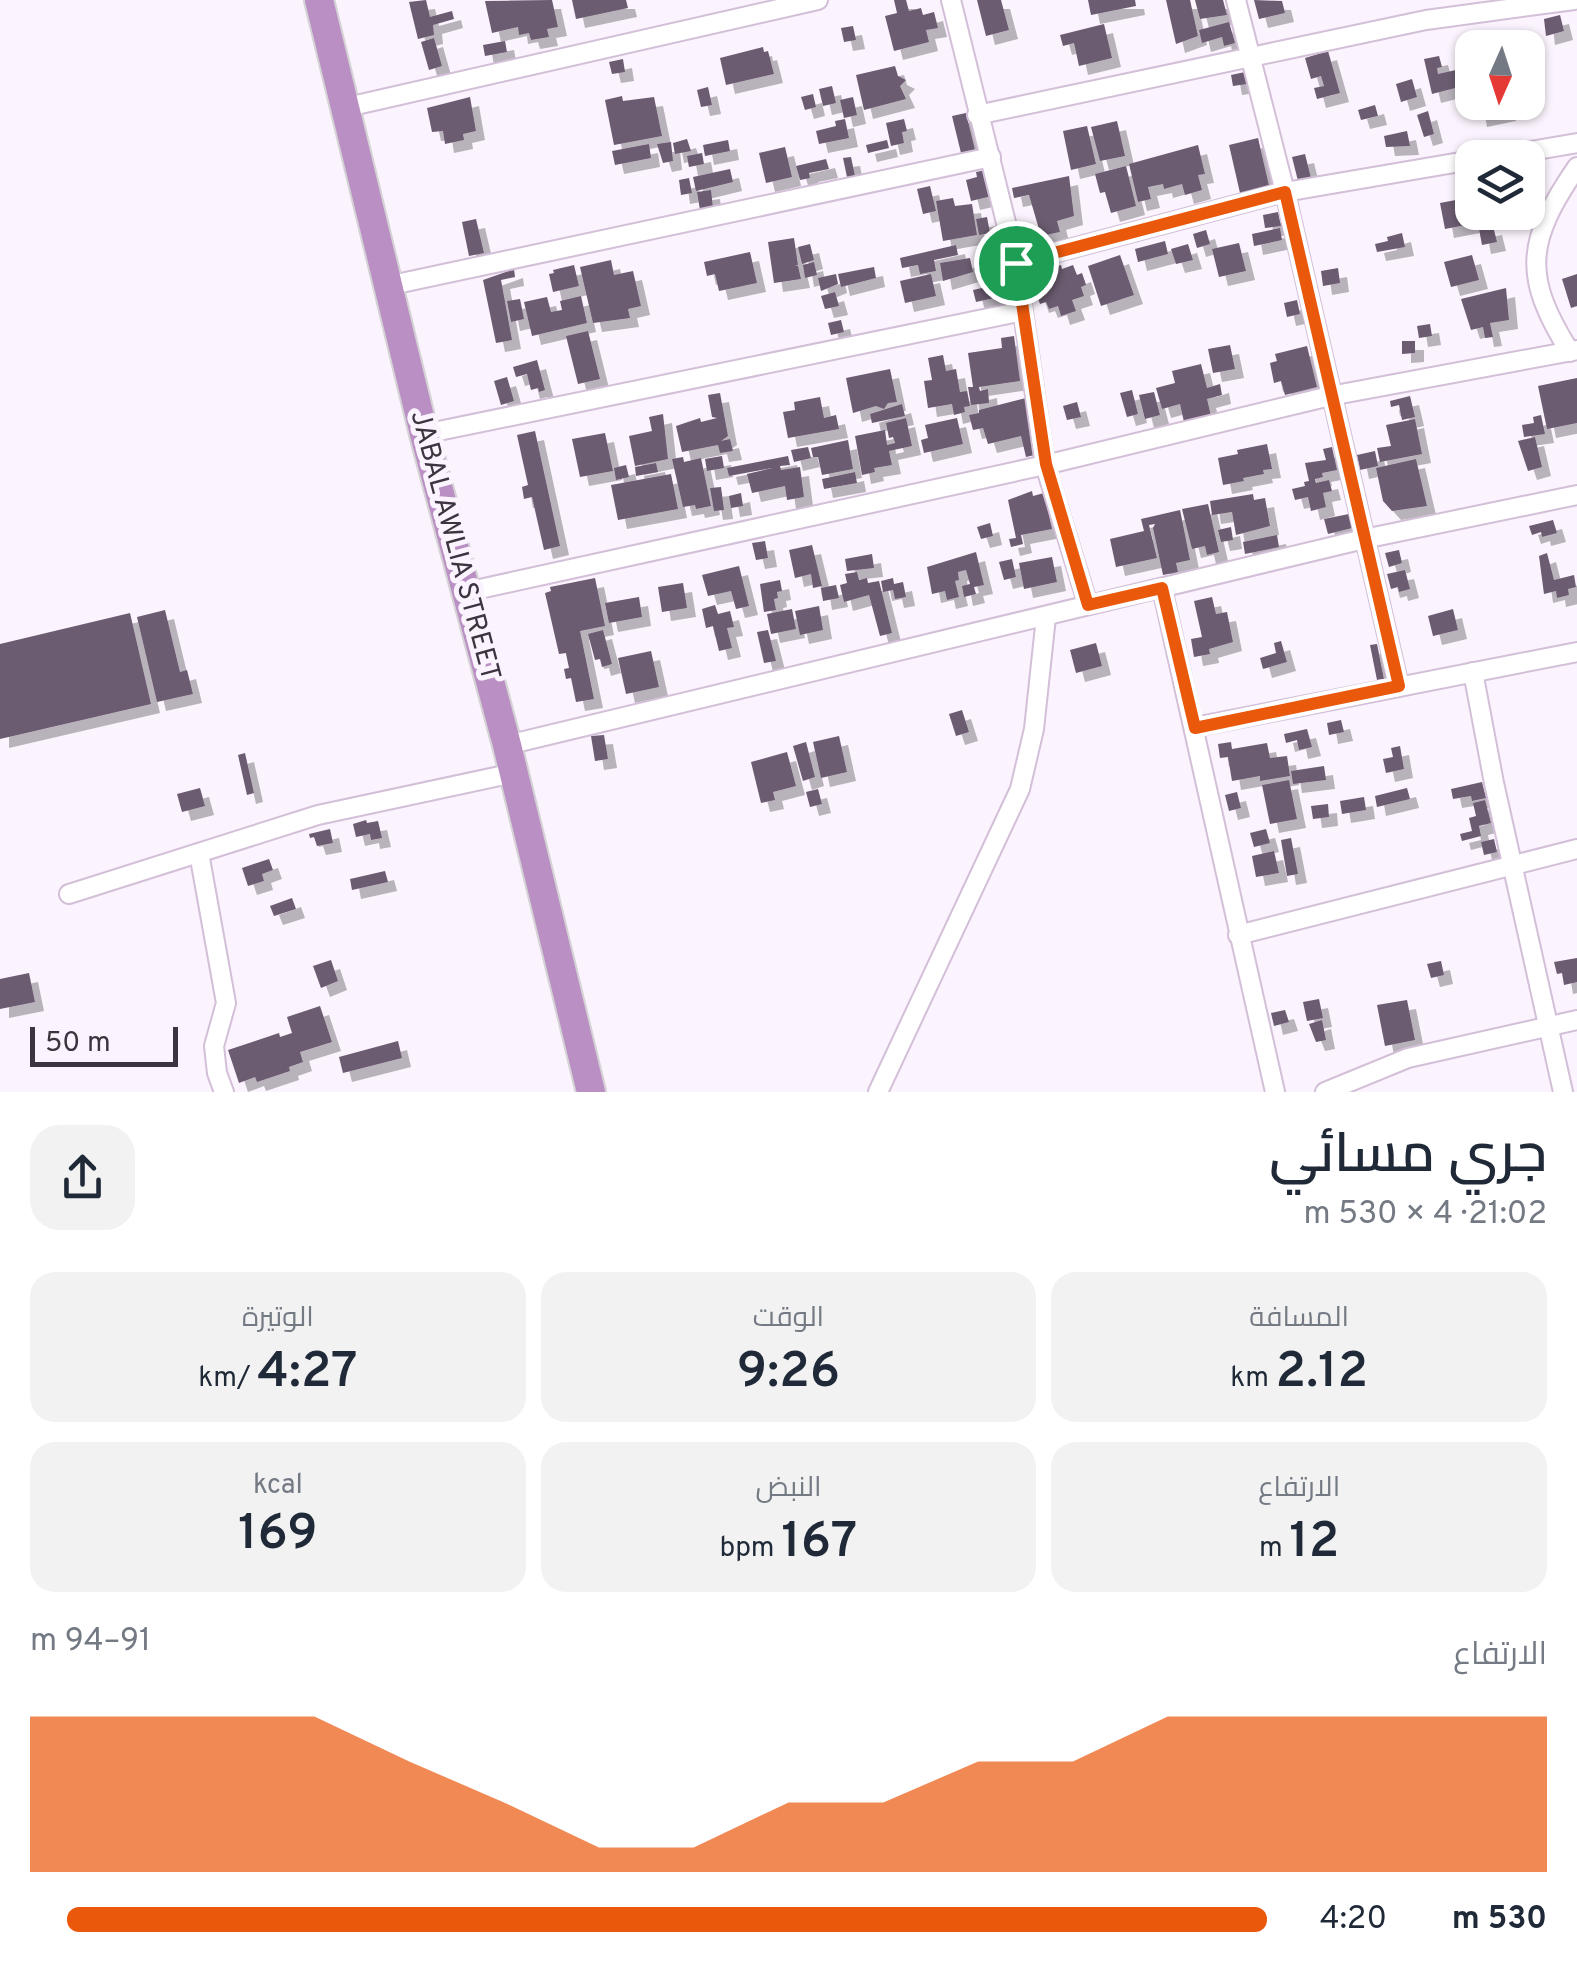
<!DOCTYPE html>
<html lang="ar">
<meta charset="utf-8">
<style>
body{margin:0;font-family:Overpass,Cairo,sans-serif;background:#f2f2f3;color:#1f2937;direction:rtl;height:100vh;display:flex;flex-direction:column;font-size:38px;white-space:nowrap}
*{box-sizing:border-box;margin:0}
p{font-size:32px;color:#747a83}
.icon{flex:none;width:55px;height:55px;fill:none;stroke:currentColor;stroke-width:2;stroke-linecap:round;stroke-linejoin:round}
.map{position:relative;height:1092px;overflow:hidden;direction:ltr}
.side{display:flex;flex-direction:column;background:#fff;flex:1}
.side>*{flex:none}
.needle{width:65px;rotate:183deg}
.buttons{position:absolute;left:1455px;top:30px;display:grid;gap:20px}
.buttons a{display:grid;place-items:center;width:90px;height:90px;border-radius:20px;background:#fff;box-shadow:0 2px 8px #0004;font-size:50px}
.scale{position:absolute;left:30px;bottom:25px;width:148px;box-sizing:border-box;padding-left:10px;border:5px solid #3c343e;border-top:0;font-size:28px;line-height:35px;white-space:nowrap;color:#3c343e;-webkit-text-stroke:8px #fbf3fd;paint-order:stroke}
.pin{position:absolute;display:grid;place-items:center;width:85px;height:85px;color:#fff;margin:-42px;border:5px solid #fff;border-radius:50%;box-shadow:0 2px 10px #0007}
.round{display:grid;place-items:center;flex:none;width:105px;height:105px;border-radius:30px;background:#f2f2f3}
.head{display:flex;align-items:center;justify-content:space-between;height:170px;padding:0 30px}
h1{font-size:55px;font-weight:600;line-height:75px}
.figures{display:grid;grid-template-columns:repeat(3,1fr);gap:15px;height:170px;padding:10px 30px}
.figures div{display:grid;align-content:center;border-radius:25px;background:#f2f2f3;text-align:center}
.figures b{font-size:50px;font-weight:600}
.figures small{font-size:28px;font-weight:400}
.figures p{font-size:28px}
.chart{height:280px;padding:20px 30px}
.chart p{display:flex;justify-content:space-between}
.chart svg{width:100%;height:180px;margin-top:10px;fill:#ea580c;opacity:.7}
ul{padding:0 30px;list-style:none;font-size:32px}
li{display:grid;grid-template-columns:160px 120px 1fr;align-items:center;height:75px}
li i{height:25px;border-radius:12px;background:#ea580c}
.map>svg:first-child{display:block}
</style>
<div class="map">
<svg width="1577" height="1092" viewBox="0 0 1577 1092">
<defs>
<filter id="shadow"><feDropShadow dx="9" dy="9" stdDeviation="0" flood-color="#0004"/></filter>
</defs>
<rect width="100%" height="100%" fill="#fbf3fd"/>
<g fill="#6c5b71" filter="url(#shadow)">
<polygon points="426,0 430,17 452,11 454,19 433,25 434,35 418,39 409,2"/>
<polygon points="552,0 558,27 547,29 549,37 531,40 529,33 519,35 518,27 492,33 485,1"/>
<polygon points="572,0 626,0 628,8 576,19"/>
<polygon points="894,0 906,0 909,11 921,8 923,15 934,12 938,28 926,30 929,42 894,51 885,16 897,13"/>
<polygon points="977,0 1001,0 1009,30 986,36"/>
<polygon points="1088,0 1135,0 1136,6 1091,15"/>
<polygon points="1166,0 1190,0 1198,36 1176,44"/>
<polygon points="1195,0 1223,0 1227,15 1200,19"/>
<polygon points="1254,0 1282,1 1285,13 1259,19"/>
<polygon points="1560,15 1564,31 1546,36 1544,19"/>
<polygon points="1229,22 1235,43 1224,46 1222,37 1202,43 1199,30"/>
<polygon points="1104,24 1112,58 1079,66 1074,43 1063,46 1060,35"/>
<polygon points="853,26 856,40 844,42 841,28"/>
<polygon points="434,38 442,66 429,70 421,42"/>
<polygon points="505,41 507,52 485,56 483,45"/>
<polygon points="763,47 764,52 768,51 774,74 726,85 720,58"/>
<polygon points="1328,51 1340,93 1317,99 1314,88 1324,86 1321,76 1311,79 1305,58"/>
<polygon points="1439,56 1442,67 1437,68 1438,74 1456,70 1459,87 1432,94 1424,59"/>
<polygon points="623,59 625,72 612,74 609,62"/>
<polygon points="895,66 898,76 906,80 900,86 906,99 864,110 856,75"/>
<polygon points="1245,72 1247,84 1233,86 1231,75"/>
<polygon points="1412,79 1417,97 1401,102 1396,84"/>
<polygon points="832,86 836,103 823,106 819,89"/>
<polygon points="708,87 712,105 701,107 697,90"/>
<polygon points="813,94 816,107 805,110 801,97"/>
<polygon points="622,96 623,101 654,97 662,136 614,145 605,100"/>
<polygon points="1472,96 1472,102 1505,102 1507,112 1478,118 1476,107 1464,110 1462,98"/>
<polygon points="470,97 476,131 463,134 464,140 445,144 443,131 432,132 427,108"/>
<polygon points="853,97 857,115 844,118 840,100"/>
<polygon points="1375,105 1378,116 1361,120 1358,110"/>
<polygon points="1428,111 1434,134 1424,137 1417,115"/>
<polygon points="966,113 975,150 961,153 952,116"/>
<polygon points="845,119 849,138 819,144 816,131 836,126 835,121"/>
<polygon points="904,119 907,131 902,132 904,143 891,146 886,123"/>
<polygon points="1117,121 1125,156 1100,161 1091,127"/>
<polygon points="1087,126 1096,164 1071,170 1063,131"/>
<polygon points="1407,131 1410,146 1386,147 1384,136"/>
<polygon points="1258,138 1270,190 1240,193 1229,145"/>
<polygon points="687,139 691,151 675,154 673,143"/>
<polygon points="728,140 730,151 705,156 703,145"/>
<polygon points="887,140 889,148 868,153 866,145"/>
<polygon points="671,142 673,161 663,163 657,144"/>
<polygon points="649,144 651,158 615,165 612,151"/>
<polygon points="1198,145 1205,174 1198,175 1202,190 1185,195 1182,184 1164,189 1163,184 1148,187 1151,199 1138,202 1129,164"/>
<polygon points="785,147 792,177 766,183 759,153"/>
<polygon points="702,153 704,164 689,167 687,156"/>
<polygon points="1305,154 1311,178 1298,181 1292,157"/>
<polygon points="851,157 855,176 847,177 843,158"/>
<polygon points="826,159 829,169 809,173 810,178 800,180 796,166"/>
<polygon points="1126,166 1136,206 1111,213 1105,192 1100,193 1095,174"/>
<polygon points="730,169 733,182 696,191 693,177"/>
<polygon points="986,170 992,196 971,201 966,180 977,177 976,172"/>
<polygon points="1069,176 1074,216 1057,221 1060,232 1041,236 1029,195 1014,198 1012,188"/>
<polygon points="689,178 692,193 681,195 679,180"/>
<polygon points="930,186 936,211 923,214 917,189"/>
<polygon points="711,190 713,208 700,210 697,192"/>
<polygon points="1467,191 1469,198 1472,197 1472,212 1487,214 1474,217 1476,223 1445,229 1440,203 1461,199 1460,193"/>
<polygon points="953,198 955,206 972,204 977,235 943,241 936,201"/>
<polygon points="1278,212 1281,226 1265,228 1263,215"/>
<polygon points="987,217 990,233 979,235 976,219"/>
<polygon points="476,219 484,253 469,256 462,222"/>
<polygon points="1493,226 1497,242 1482,245 1479,229"/>
<polygon points="1280,228 1282,240 1254,246 1252,234"/>
<polygon points="1206,230 1210,244 1197,248 1193,234"/>
<polygon points="1402,233 1405,247 1377,252 1375,244 1388,241 1387,237"/>
<polygon points="794,238 798,265 795,266 798,266 801,279 774,283 768,242"/>
<polygon points="1165,241 1168,254 1138,262 1135,249"/>
<polygon points="1239,243 1246,271 1219,277 1212,249"/>
<polygon points="810,244 814,260 802,264 798,247"/>
<polygon points="1188,244 1193,260 1176,264 1171,249"/>
<polygon points="956,245 958,255 934,260 936,271 920,274 918,265 902,268 900,258"/>
<polygon points="750,252 757,283 719,291 715,274 707,276 704,262"/>
<polygon points="1120,255 1134,295 1101,306 1088,266"/>
<polygon points="1472,255 1479,280 1451,287 1444,262"/>
<polygon points="970,258 973,272 943,281 940,263"/>
<polygon points="611,260 614,275 633,271 641,306 628,309 630,318 593,323 580,267"/>
<polygon points="814,262 817,275 805,278 803,265"/>
<polygon points="574,265 579,286 553,292 549,274 554,273 553,270"/>
<polygon points="1061,265 1062,269 1073,265 1077,275 1082,273 1086,285 1081,287 1084,296 1072,300 1076,311 1061,316 1058,306 1049,309 1046,302 1040,304 1035,290 1042,287 1039,277 1049,273 1048,269"/>
<polygon points="874,267 876,278 841,287 838,274"/>
<polygon points="1338,268 1340,283 1323,286 1321,271"/>
<polygon points="514,269 515,277 501,280 512,340 496,343 483,280"/>
<polygon points="836,274 838,284 821,291 818,278"/>
<polygon points="931,274 936,296 905,303 900,281"/>
<polygon points="1577,274 1577,306 1571,308 1562,279"/>
<polygon points="1000,284 1003,296 976,302 973,290"/>
<polygon points="1506,288 1509,320 1490,323 1493,337 1485,338 1483,327 1471,330 1461,299"/>
<polygon points="835,292 839,306 825,309 821,296"/>
<polygon points="581,296 587,323 532,336 524,302 547,297 551,312 562,310 560,301"/>
<polygon points="520,299 524,319 511,322 507,301"/>
<polygon points="1297,300 1300,314 1287,317 1284,303"/>
<polygon points="841,320 844,332 831,335 828,323"/>
<polygon points="1430,324 1432,336 1419,338 1417,326"/>
<polygon points="588,331 600,379 578,384 566,336"/>
<polygon points="1014,336 1020,381 979,387 980,391 988,389 989,403 971,405 968,387 973,387 968,353 1002,348 1001,338"/>
<polygon points="1402,341 1415,341 1415,353 1402,354"/>
<polygon points="1230,345 1235,369 1213,373 1208,349"/>
<polygon points="1307,346 1317,387 1285,395 1281,381 1274,383 1270,363 1277,361 1275,354"/>
<polygon points="943,355 946,371 956,369 960,392 967,391 970,406 964,407 965,412 954,415 952,404 928,408 924,381 932,380 928,358"/>
<polygon points="537,360 545,390 539,392 538,388 531,390 527,374 516,377 513,367"/>
<polygon points="1201,364 1207,388 1220,384 1222,395 1207,399 1211,416 1184,422 1180,404 1162,409 1156,388 1175,383 1172,371"/>
<polygon points="890,369 897,402 888,403 884,409 876,406 853,413 846,378"/>
<polygon points="507,377 514,401 501,405 494,381"/>
<polygon points="1577,378 1577,423 1547,429 1538,386"/>
<polygon points="1132,390 1138,414 1127,417 1120,393"/>
<polygon points="1154,392 1160,415 1145,419 1139,395"/>
<polygon points="720,393 728,436 721,441 730,439 733,451 720,453 718,445 682,452 676,426 700,418 701,422 717,418 712,417 708,395"/>
<polygon points="1410,396 1415,417 1402,420 1399,405 1391,407 1390,401"/>
<polygon points="820,397 824,418 836,415 839,429 788,438 783,412 795,410 794,402"/>
<polygon points="1026,398 1039,454 1026,457 1021,436 988,444 983,428 973,430 969,415 979,413 979,410"/>
<polygon points="1077,402 1081,417 1067,420 1063,406"/>
<polygon points="902,404 905,416 872,423 870,414"/>
<polygon points="663,414 668,459 635,466 629,436 652,431 649,417"/>
<polygon points="1541,415 1545,434 1524,437 1522,425 1534,423 1533,417"/>
<polygon points="906,418 912,446 889,451 892,465 874,468 875,472 862,475 855,436 885,430 887,445 895,443 893,437 889,438 886,423"/>
<polygon points="957,418 963,444 924,453 921,440 928,438 925,425"/>
<polygon points="1415,419 1422,454 1380,462 1377,448 1391,446 1386,425"/>
<polygon points="535,431 560,546 544,550 532,497 524,499 522,487 528,485 517,435"/>
<polygon points="605,433 613,471 580,477 572,439"/>
<polygon points="1535,437 1542,467 1528,471 1518,441"/>
<polygon points="848,440 853,469 822,475 818,457 813,457 811,448"/>
<polygon points="1267,444 1272,469 1263,470 1264,474 1243,478 1244,481 1223,485 1218,458 1238,454 1237,450"/>
<polygon points="808,447 811,458 794,462 791,450"/>
<polygon points="1332,447 1337,470 1322,473 1323,477 1315,479 1316,483 1329,480 1332,491 1323,493 1326,507 1311,511 1308,497 1295,500 1292,489 1305,486 1304,482 1309,481 1305,463 1326,460 1323,449"/>
<polygon points="1375,451 1378,466 1360,470 1357,455"/>
<polygon points="722,456 724,468 707,471 705,459"/>
<polygon points="788,456 790,465 780,466 781,470 800,467 804,497 787,500 785,486 752,493 747,474 772,468 729,476 727,468"/>
<polygon points="683,457 684,462 701,458 711,506 696,509 695,505 683,507 672,459"/>
<polygon points="1416,459 1427,506 1392,511 1383,501 1376,468"/>
<polygon points="656,463 658,472 636,476 635,467"/>
<polygon points="626,465 629,477 616,480 614,468"/>
<polygon points="855,472 857,483 824,489 822,479"/>
<polygon points="671,474 678,509 618,520 611,485"/>
<polygon points="721,487 724,510 714,511 710,488"/>
<polygon points="1032,491 1033,496 1044,493 1052,529 1021,535 1023,544 1011,547 1009,539 1016,538 1008,500"/>
<polygon points="741,493 743,506 731,508 729,496"/>
<polygon points="1253,494 1254,500 1265,498 1270,526 1236,535 1232,512 1212,515 1210,501"/>
<polygon points="1208,504 1219,552 1207,555 1205,546 1192,549 1182,509"/>
<polygon points="1180,510 1190,560 1176,563 1178,572 1163,575 1153,528 1155,524 1149,525 1157,558 1116,567 1110,539 1144,531 1141,519"/>
<polygon points="1349,514 1352,528 1328,534 1324,519"/>
<polygon points="1553,520 1557,533 1542,537 1541,532 1532,535 1529,526"/>
<polygon points="990,523 993,536 981,539 977,527"/>
<polygon points="1231,527 1233,540 1221,542 1218,530"/>
<polygon points="1277,535 1279,547 1245,554 1243,542"/>
<polygon points="765,541 768,558 756,560 752,543"/>
<polygon points="812,545 822,586 813,588 811,574 795,578 789,550"/>
<polygon points="1399,550 1402,563 1389,567 1385,553"/>
<polygon points="976,552 984,585 974,587 976,594 964,597 962,586 970,584 966,570 958,572 959,580 955,581 959,597 947,600 945,591 932,594 927,567"/>
<polygon points="1547,553 1554,580 1574,575 1576,587 1568,589 1569,595 1557,598 1556,591 1544,594 1539,556"/>
<polygon points="872,554 874,568 847,571 845,559"/>
<polygon points="1052,557 1057,582 1024,589 1019,563"/>
<polygon points="1012,559 1016,577 1004,580 999,562"/>
<polygon points="739,566 749,606 736,609 731,591 708,596 702,575"/>
<polygon points="1405,570 1410,589 1399,592 1398,587 1391,589 1387,574"/>
<polygon points="857,572 859,580 867,578 868,583 879,581 892,633 880,636 869,595 844,602 840,585 847,583 845,574"/>
<polygon points="595,578 605,626 580,631 594,699 576,702 571,678 566,679 564,669 569,668 566,653 559,654 545,593 551,591 550,587"/>
<polygon points="893,578 894,584 903,582 906,597 895,599 893,590 883,592 881,581"/>
<polygon points="780,580 782,591 777,592 778,598 774,599 776,610 764,612 760,584"/>
<polygon points="683,583 687,608 662,612 658,587"/>
<polygon points="836,585 839,598 823,601 821,588"/>
<polygon points="639,597 642,617 609,623 605,603"/>
<polygon points="1212,597 1216,614 1227,612 1233,642 1209,649 1210,654 1194,657 1191,639 1202,637 1194,601"/>
<polygon points="715,605 718,614 730,611 734,627 727,628 732,648 719,651 713,626 706,628 702,609"/>
<polygon points="819,606 823,630 800,635 795,611"/>
<polygon points="792,609 796,629 771,634 767,614"/>
<polygon points="1453,609 1458,630 1433,636 1428,616"/>
<polygon points="165,610 180,672 187,670 193,694 157,702 137,617"/>
<polygon points="130,613 151,704 0,739 0,644"/>
<polygon points="603,630 612,664 602,667 600,659 595,660 588,634"/>
<polygon points="768,630 776,661 764,663 757,632"/>
<polygon points="1281,641 1287,662 1263,669 1260,658 1276,653 1274,643"/>
<polygon points="1096,643 1102,666 1076,673 1070,650"/>
<polygon points="1377,644 1384,679 1377,680 1370,645"/>
<polygon points="651,651 659,687 626,694 618,658"/>
<polygon points="962,710 969,732 956,736 949,714"/>
<polygon points="1341,720 1344,732 1329,735 1327,723"/>
<polygon points="1307,729 1312,747 1299,750 1297,740 1286,743 1284,734"/>
<polygon points="604,735 608,759 595,761 591,736"/>
<polygon points="839,736 847,772 821,778 813,742"/>
<polygon points="806,742 815,777 803,781 793,746"/>
<polygon points="1231,742 1232,749 1267,743 1270,758 1287,756 1290,776 1260,781 1260,776 1232,781 1228,757 1220,758 1218,744"/>
<polygon points="1400,746 1404,769 1386,773 1383,759 1393,757 1391,748"/>
<polygon points="787,752 796,786 773,792 775,800 761,803 751,762"/>
<polygon points="245,753 254,793 247,795 238,755"/>
<polygon points="1324,766 1326,780 1293,784 1291,771"/>
<polygon points="1289,780 1297,819 1270,824 1262,785"/>
<polygon points="1482,782 1486,798 1472,801 1471,796 1453,799 1451,789"/>
<polygon points="200,788 205,806 182,812 177,794"/>
<polygon points="1407,788 1410,799 1377,807 1375,796"/>
<polygon points="818,789 822,804 810,807 806,792"/>
<polygon points="1237,792 1241,808 1229,811 1225,795"/>
<polygon points="1364,797 1366,810 1342,814 1340,801"/>
<polygon points="1485,800 1491,823 1479,826 1481,836 1462,841 1460,834 1472,831 1469,818 1476,816 1473,803"/>
<polygon points="1328,804 1329,817 1313,819 1311,806"/>
<polygon points="366,820 367,823 378,821 382,838 371,840 370,834 356,837 353,824"/>
<polygon points="330,829 333,843 317,846 314,837 310,838 309,834"/>
<polygon points="1266,829 1270,843 1254,847 1250,833"/>
<polygon points="1291,838 1298,874 1287,876 1281,840"/>
<polygon points="1494,839 1497,852 1484,855 1481,842"/>
<polygon points="1274,851 1279,873 1256,877 1252,856"/>
<polygon points="269,859 273,870 262,874 264,881 248,886 242,868"/>
<polygon points="385,871 388,882 352,890 350,879"/>
<polygon points="292,898 296,909 274,916 270,906"/>
<polygon points="1577,958 1577,982 1564,985 1562,973 1557,974 1554,962"/>
<polygon points="331,960 338,981 321,988 313,966"/>
<polygon points="1441,961 1444,975 1431,978 1427,964"/>
<polygon points="29,973 35,1002 0,1009 0,979"/>
<polygon points="1319,999 1323,1018 1307,1021 1303,1002"/>
<polygon points="1407,1000 1415,1040 1385,1046 1377,1005"/>
<polygon points="320,1006 332,1042 300,1052 303,1062 289,1067 290,1071 257,1082 255,1077 239,1083 228,1050 279,1033 280,1037 292,1033 287,1017"/>
<polygon points="1285,1010 1289,1022 1274,1026 1271,1013"/>
<polygon points="1322,1020 1326,1040 1316,1042 1309,1024"/>
<polygon points="398,1041 402,1058 343,1073 339,1057"/>
</g>
<g fill="none" stroke-linecap="round" stroke-linejoin="round">
<g stroke="#d3bfd8" stroke-width="22">
<g id="minor">
<polyline points="951,0 1016,263 1045,465 1088,605"/>
<polyline points="1236,0 1285,192 1399,686"/>
<polyline points="343,108 818,0"/>
<polyline points="977,115 1426,20 1574,0"/>
<polyline points="1489,158 1577,143"/>
<polyline points="1016,263 1285,192 1472,160"/>
<polyline points="387,286 991,157"/>
<path d="M1570,352C1522,276 1526,241 1577,167"/>
<polyline points="424,434 1023,311"/>
<polyline points="1162,588 1275,1092"/>
<polyline points="466,592 1045,465 1330,396 1577,350"/>
<polyline points="1473,672 1494,783 1563,1092"/>
<polyline points="1195,727 1577,652"/>
<polyline points="507,745 1364,539 1577,495"/>
<polyline points="199,853 226,1003 214,1046 217,1073 224,1092"/>
<polyline points="69,894 318,815 514,773"/>
<polyline points="1238,935 1577,849"/>
<polyline points="878,1092 1020,789 1034,729 1046,617"/>
<polyline points="1325,1092 1408,1058 1577,1020"/>
</g>
</g>
<g stroke="#d4d2d5" stroke-width="32">
<polyline id="trunk" points="319,0 424,434 507,745 591,1092"/>
</g>
<use href="#minor" stroke="#fff" stroke-width="18"/>
<use href="#trunk" stroke="#ba90c4" stroke-width="28"/>
</g>
<g fill="none" stroke-linecap="round" stroke-linejoin="round">
<g stroke="#fff" stroke-width="20">
<polygon id="route" points="1285,192 1399,686 1195,728 1162,588 1088,605 1046,464 1016,263"/>
</g>
<use href="#route" stroke="#ea580c" stroke-width="12"/>
</g>
<g text-anchor="middle" dominant-baseline="central" stroke-width="10" stroke-linejoin="round" paint-order="stroke">
<g font-size="28" fill="#3c343e" stroke="#fbf3fd">
<text transform="translate(454 546) rotate(75)">JABAL AWLIA STREET</text>
</g>
</g>
</svg>
<div class="buttons">
<a><svg class="needle" viewBox="-14 -14 28 28"><path d="M0-13l5 13h-10z" fill="#e53935"/><path d="M0 13l5-13h-10z" fill="#747a83"/></svg></a>
<a><svg class="icon" aria-label="layers" viewBox="0 0 24 24"><path d="M12 4l9 5-9 5-9-5zM3 14l9 5 9-5"/></svg></a>
</div>
<div class="scale">50 m</div>
<div class="pin" style="left:1016px;top:263px;background:#1e9e55"><svg class="icon" aria-label="arrive" viewBox="0 0 24 24"><path d="M6 21V4h12l-3 4 3 4H6"/></svg></div>
</div>
<section class="side">
<div class="head"><div><h1>جري مسائي</h1><p>21:02 · 4 × 530 m</p></div><a class="round"><svg class="icon" aria-label="share" viewBox="0 0 24 24"><path d="M12 15V3M7 8l5-5 5 5M5 13v7h14v-7"/></svg></a></div>
<div class="figures">
<div><p>المسافة</p><b>2.12<small> km</small></b></div>
<div><p>الوقت</p><b>9:26</b></div>
<div><p>الوتيرة</p><b>4:27<small> /km</small></b></div>
</div>
<div class="figures">
<div><p>الارتفاع</p><b>12<small> m</small></b></div>
<div><p>النبض</p><b>167<small> bpm</small></b></div>
<div><p>kcal</p><b>169</b></div>
</div>
<div class="chart"><p><span>الارتفاع</span>91–94 m</p>
<svg viewBox="0 0 160 44" preserveAspectRatio="none"><path d="M0 44V6L10 6L20 6L30 6L40 17L50 27L60 38L70 38L80 27L90 27L100 17L110 17L120 6L130 6L140 6L150 6L160 6V44z"/></svg>
</div>
<ul>
<li><b>530 m</b>4:20<i style="width:97%"></i></li>
</ul>
</section>
